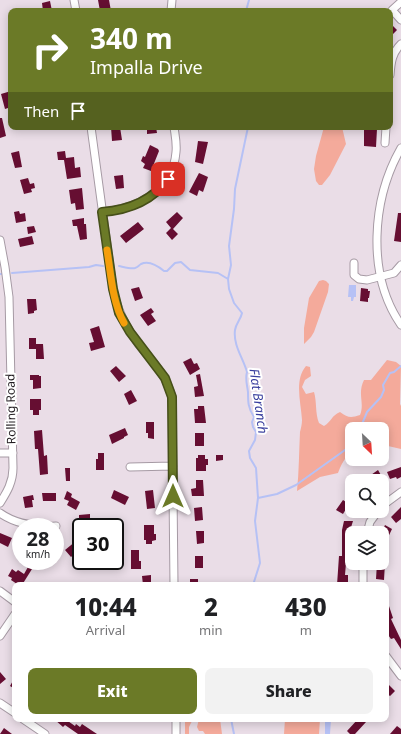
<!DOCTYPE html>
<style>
:root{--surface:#fff;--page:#f2f2f2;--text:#202124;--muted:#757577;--accent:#6b7a27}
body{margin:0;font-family:"Noto Sans",sans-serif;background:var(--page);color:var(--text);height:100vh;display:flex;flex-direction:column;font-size:15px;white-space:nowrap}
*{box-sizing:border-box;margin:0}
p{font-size:13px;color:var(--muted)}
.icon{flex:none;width:22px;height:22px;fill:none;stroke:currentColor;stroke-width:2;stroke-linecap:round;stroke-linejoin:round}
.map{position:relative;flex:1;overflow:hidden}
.sheet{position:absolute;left:12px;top:582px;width:377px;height:140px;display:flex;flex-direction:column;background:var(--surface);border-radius:8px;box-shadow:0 2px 10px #0003}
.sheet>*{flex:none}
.guide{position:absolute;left:8px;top:8px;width:385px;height:122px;border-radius:8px;box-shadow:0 2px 10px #0003;background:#6b7a27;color:#fff;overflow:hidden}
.needle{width:26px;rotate:155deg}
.buttons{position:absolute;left:345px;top:422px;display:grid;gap:8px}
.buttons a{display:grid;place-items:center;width:44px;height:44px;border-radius:8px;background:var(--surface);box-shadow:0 2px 10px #0003;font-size:20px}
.speed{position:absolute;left:12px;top:518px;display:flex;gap:8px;font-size:20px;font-weight:700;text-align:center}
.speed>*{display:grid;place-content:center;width:52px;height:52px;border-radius:50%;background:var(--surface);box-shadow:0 2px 10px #0003;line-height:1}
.speed small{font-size:10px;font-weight:400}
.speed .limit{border:2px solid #111;border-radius:6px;background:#fff;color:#111}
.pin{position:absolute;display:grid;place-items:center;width:34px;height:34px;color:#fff;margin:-17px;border-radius:8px;box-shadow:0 2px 6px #0006}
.me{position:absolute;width:44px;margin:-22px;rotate:0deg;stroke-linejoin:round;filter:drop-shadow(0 0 3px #0008)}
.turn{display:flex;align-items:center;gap:14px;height:84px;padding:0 16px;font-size:18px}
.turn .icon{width:52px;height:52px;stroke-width:2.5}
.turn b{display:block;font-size:28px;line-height:34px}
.then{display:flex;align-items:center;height:38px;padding:0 16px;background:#0003;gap:8px;font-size:15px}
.eta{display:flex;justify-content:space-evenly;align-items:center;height:68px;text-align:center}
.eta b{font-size:24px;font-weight:800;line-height:28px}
.cta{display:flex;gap:8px;margin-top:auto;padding:8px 16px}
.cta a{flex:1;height:46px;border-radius:8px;background:var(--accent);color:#fff;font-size:16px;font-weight:800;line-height:46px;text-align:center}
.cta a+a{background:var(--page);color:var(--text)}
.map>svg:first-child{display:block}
.green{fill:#f4aa9b}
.water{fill:#b6c1f5}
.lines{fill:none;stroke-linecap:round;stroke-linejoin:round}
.stream{stroke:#b6c1f5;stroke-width:2}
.building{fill:#660e32}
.minor-casing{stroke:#a69aa4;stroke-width:9}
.minor{stroke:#fff;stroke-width:7}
.route-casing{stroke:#464f19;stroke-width:10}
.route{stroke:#6b7a27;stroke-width:7}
.slow{stroke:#f59e0b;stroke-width:7}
.labels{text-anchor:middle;stroke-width:4;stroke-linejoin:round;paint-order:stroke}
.street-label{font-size:12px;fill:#201b1f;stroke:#fff}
.water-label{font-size:13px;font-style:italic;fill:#393f9e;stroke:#fff}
</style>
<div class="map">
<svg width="401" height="734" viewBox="0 0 401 734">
<rect width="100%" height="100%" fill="#eadde7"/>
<!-- green -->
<path class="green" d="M324,127H342L346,144L330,175L322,185H319L316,181L314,169L316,156Z
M323,280L326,281L329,284L328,292L314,332L311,337L304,344V328L309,298L319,281Z
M387,360L396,362L401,366L400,404L401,406V449L388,446L382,447V429H352V453C345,456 341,465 338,473L320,477L297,491C299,471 299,452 300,432C301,428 302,424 302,420C301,403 294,380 306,366L310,367L311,376L305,380L302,387L306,394L314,392C317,402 315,413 319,423L324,426C332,421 331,416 340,412C348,418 351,418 360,415C365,403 357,394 364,380H371Z
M185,719H193L189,727V734H185Z
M199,719H220L222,734H205L203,731H199L197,727Z
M285,719H320L319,734H284Z"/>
<!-- water -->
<path class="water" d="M349,285H356V297H354L353,301H351V297H348Z
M325,719H331L330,734H325Z"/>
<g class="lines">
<!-- stream -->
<path class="stream" d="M246,11L249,0
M248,127L235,189L234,209L229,246L231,265L228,279L229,289L234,303L242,313C241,319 236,323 235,330C233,345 243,358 247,372C245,379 247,384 248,392C248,402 248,408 254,417L252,422L253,427L256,432L255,440L249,451L250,458L256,468L258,498L255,521L260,563L253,585
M119,266C124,267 131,269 135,268C138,267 138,266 141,264C149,260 158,266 164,271H167L175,263L181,262L190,270L218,273L228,279
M12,273L89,267L96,265L103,266
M0,274H2
M360,429L367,412L381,397L384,390L383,385L390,373L394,372L401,366
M258,498L277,494L296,485L352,445
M231,719L234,734"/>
</g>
<!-- building -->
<path class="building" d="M98,0H109L111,11H100Z
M50,1L52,11H43L42,3Z
M393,26L397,30L390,37V29Z
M11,91V107L5,109L1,94Z
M0,118H2L6,136L0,138Z
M111,127H120L122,140L112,141Z
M147,127H156L157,133L147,134Z
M364,127H376L375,129H377L376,147L364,146Z
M198,141L208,142L203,164L195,162Z
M150,145L158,149L159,151L151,171L143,168L145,164L141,161L143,156L145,157Z
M19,151L22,167L15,168L11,153Z
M65,151L66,158L74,157L75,168L80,167L81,177L67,179L64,160H58L57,152Z
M199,173L208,177L203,192L199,190L197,196L189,192Z
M123,175L124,188L116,189L114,176Z
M28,178L30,184L34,183L35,188L31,189L32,192L24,194L20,180Z
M82,188L84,209L76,210L75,203L71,204L69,190Z
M19,211L20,214L25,213L26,221L16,223L14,212Z
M177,212L183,218L173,229L178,234L172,240L166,233L171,228L166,222Z
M398,213H401V242L394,241Z
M84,218V224H86L87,239L80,240L77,226H73L72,220Z
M138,222L144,229L126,243L120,236Z
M34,226L36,232L28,234L27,227Z
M32,236L34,244L20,247L18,239Z
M139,287L143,298L135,301L131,289Z
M361,288L368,289V291H370L369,298H368V302L360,301Z
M27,299H36L37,310L34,311V313L28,314Z
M151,308L154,312L151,314L156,321L148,326L140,315Z
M99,326L105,347L91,351L89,343L94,342L90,329Z
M29,338H36V344H43L44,359H36V349H29Z
M191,358L194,364L197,363L200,369L190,375L183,362Z
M116,366L126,376L119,382L110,371Z
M200,374L204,396L195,397L194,387L198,386L196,375Z
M30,375H39V376H41V388L33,389V380H30Z
M131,390L137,401L129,405L124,394Z
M30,399H41V410H39V415H33V410H30Z
M198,406H204L206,423H195L194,409H198Z
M146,422H154V439L148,438V433H146Z
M125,428L128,435L124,437V438L112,444L109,435Z
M42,430L44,456L47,455L48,474L40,475L38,449H35L34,431Z
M195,433H204V446H195Z
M98,453H104V470H96V459H98Z
M198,455H205V459H208V465H206V471H196V458H198Z
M216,455H223V460L216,461Z
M401,467V477L397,479L396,477L390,479L387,472Z
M65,468H70V481H66Z
M378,470L382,477L376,481H371L368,477Z
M196,480H203L204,496H192L191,489L196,488Z
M114,490L129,497L125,505L111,498Z
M153,490L155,508L147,509L145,491Z
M67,491L72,494L71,497L80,502L76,510L67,505L69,501L64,499Z
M42,493H56V501H43Z
M33,495L34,500H32L33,507L25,508L23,497Z
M343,500L349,504L343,514L336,510Z
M202,507L203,520L195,521L194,508Z
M401,507V519L396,523L391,517Z
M90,514V525L79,526V515Z
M344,521H353L348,537H350L351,546L349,563H346L345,575H348V584L337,585L339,556H342V530Z
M144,525H154V534H156V540L152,541V544H146V540H144Z
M385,525L392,529L382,550V531Z
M196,531H204V543L197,544Z
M0,533L12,538L8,547L0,543Z
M76,541L81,549L71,557L65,550Z
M131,550H139V561H141V569H131Z
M195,556H203V568H195Z
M377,563H385L384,580L376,579Z
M28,567L32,569L22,585L18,582L17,584L11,580L12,578L8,576L12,569L16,572L18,570L24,574Z
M151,575V585H143L142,576Z
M190,579H198V585H190Z
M386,600H387L393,618L391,619L401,640V649L394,638L391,639L386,632V629L388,628L386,621Z
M0,672L6,679L0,684Z
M15,677V689L10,686Z
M386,682L395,691L390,696L386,693Z
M54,719H65L75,726L76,724L80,727L82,724L97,734H78L65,725L63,727Z
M358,719H362L366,722L355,734H350L347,731Z
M397,726L401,729V734H390Z
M4,728L12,734H0Z"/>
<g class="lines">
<defs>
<path id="minor" d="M74,0L76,11
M401,2L392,10L401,20
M171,11L172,0
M390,75C391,62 392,53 401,44
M91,127L113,289C117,310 126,327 139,345C153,362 166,375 172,397L174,585
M385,143L386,127
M401,148C372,199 366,274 401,325
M102,212C137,209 173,191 176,152C177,143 175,135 174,127
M0,240L5,267L9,297L13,468C13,482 7,492 0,503
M354,263V275L359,279L367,280L394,273L401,265
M0,453H13
M130,467L173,466
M382,506L401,492
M0,513C17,525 36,527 56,526
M367,533L370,522L378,511
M363,585V563
M0,591L15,602
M0,636L15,614
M386,656L401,676
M0,703L15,713
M23,719L45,734
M176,734V719"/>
</defs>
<!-- minor casing -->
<use href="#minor" class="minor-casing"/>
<!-- minor -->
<use href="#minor" class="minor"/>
</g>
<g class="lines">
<defs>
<path id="route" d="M168,179C152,201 129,210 102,212L113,289L119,313L130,332L165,378L172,397L173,496"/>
</defs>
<!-- route casing -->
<use href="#route" class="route-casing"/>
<!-- route -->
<use href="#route" class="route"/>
<!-- slow -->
<path class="slow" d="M107,250C111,274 112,301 124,323"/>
</g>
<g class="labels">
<!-- street labels -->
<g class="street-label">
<text transform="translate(11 409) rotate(-91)" y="4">Rolling Road</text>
</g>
<!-- water labels -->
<g class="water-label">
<text transform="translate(259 401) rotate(82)" y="5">Flat Branch</text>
</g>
</g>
</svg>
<div class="buttons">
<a><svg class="needle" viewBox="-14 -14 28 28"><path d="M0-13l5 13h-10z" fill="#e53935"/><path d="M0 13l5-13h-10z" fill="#757577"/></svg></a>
<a><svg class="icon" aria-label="search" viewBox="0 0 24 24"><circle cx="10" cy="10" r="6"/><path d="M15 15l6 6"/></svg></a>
<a><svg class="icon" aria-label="layers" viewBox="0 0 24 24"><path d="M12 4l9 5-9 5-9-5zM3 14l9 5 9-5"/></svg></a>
</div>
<div class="speed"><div>28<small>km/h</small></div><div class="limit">30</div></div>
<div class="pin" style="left:168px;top:179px;background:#d93025"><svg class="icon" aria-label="arrive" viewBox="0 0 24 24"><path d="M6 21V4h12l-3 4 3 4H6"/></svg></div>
<svg class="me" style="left:173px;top:496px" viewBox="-20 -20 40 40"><path d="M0-17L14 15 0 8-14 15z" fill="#6b7a27" stroke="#fff" stroke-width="4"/></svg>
<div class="guide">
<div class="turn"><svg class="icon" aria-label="right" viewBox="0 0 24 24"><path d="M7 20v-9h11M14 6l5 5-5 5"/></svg><div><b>340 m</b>Impalla Drive</div></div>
<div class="then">Then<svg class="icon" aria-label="arrive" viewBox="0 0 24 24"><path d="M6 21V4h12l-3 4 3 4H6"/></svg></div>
</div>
<section class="sheet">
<div class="eta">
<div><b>10:44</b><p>Arrival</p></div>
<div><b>2</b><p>min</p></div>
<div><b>430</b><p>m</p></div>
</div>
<div class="cta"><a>Exit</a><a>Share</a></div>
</section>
</div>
